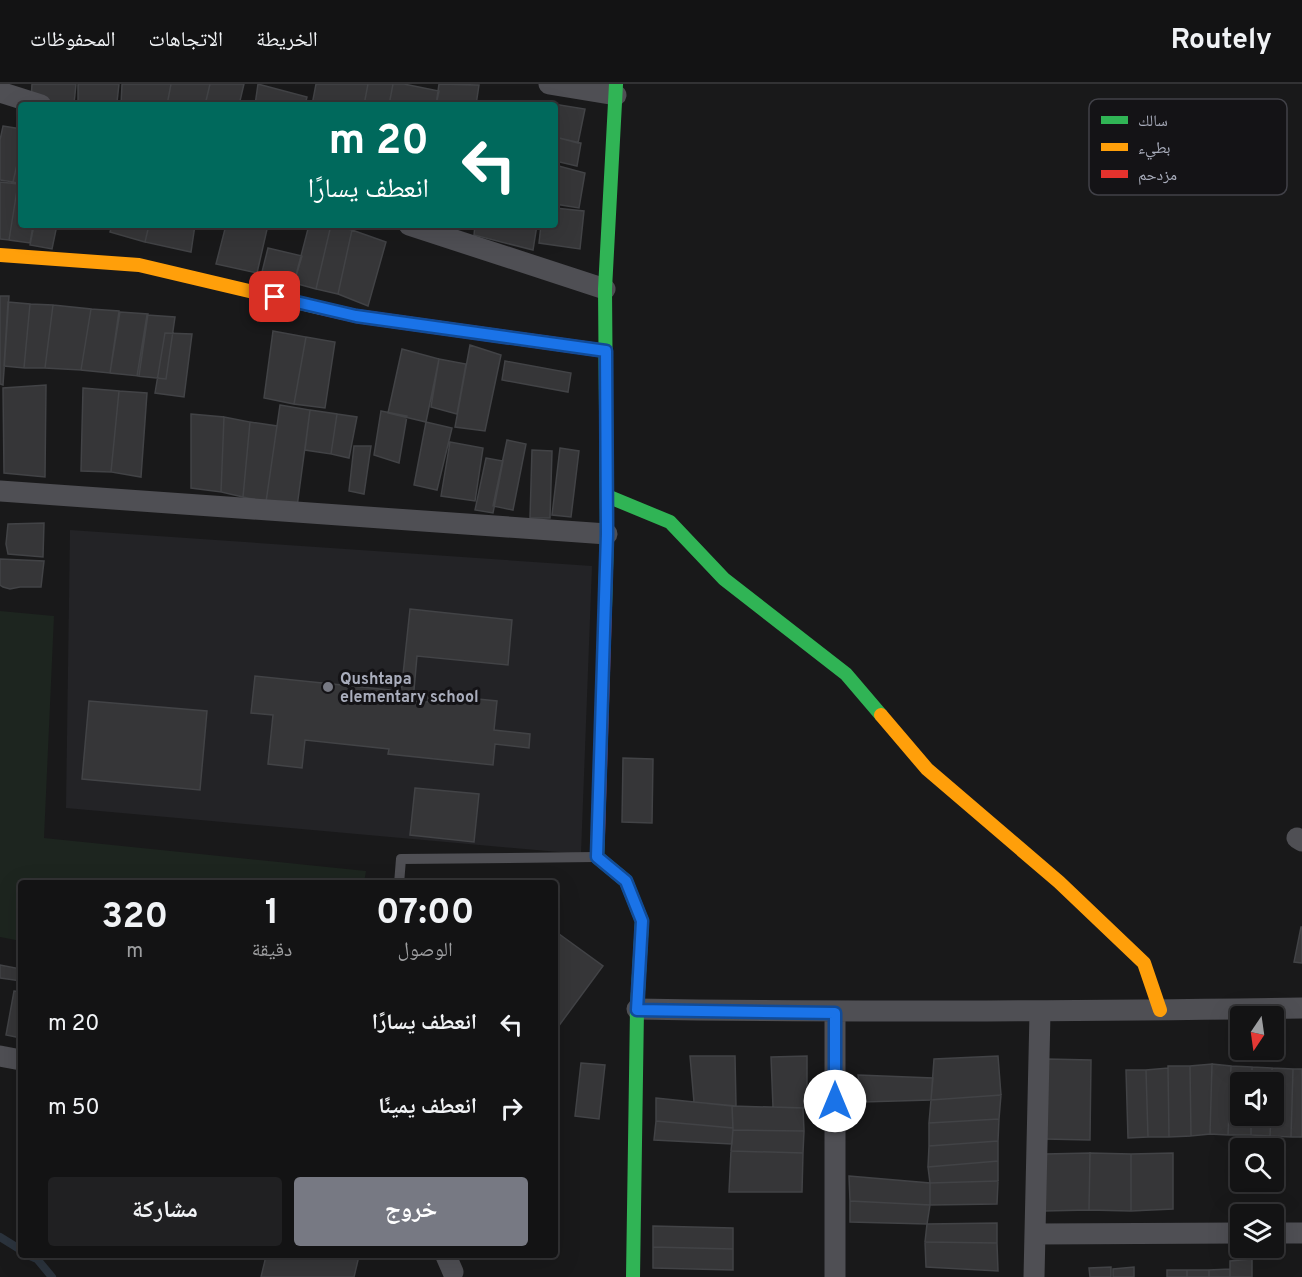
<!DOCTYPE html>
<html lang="ar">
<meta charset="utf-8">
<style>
:root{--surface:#131314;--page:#202022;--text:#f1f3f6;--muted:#9d9ea0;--line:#323234;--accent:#777983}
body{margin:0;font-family:Overpass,"Noto Naskh Arabic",sans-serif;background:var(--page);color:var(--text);direction:rtl;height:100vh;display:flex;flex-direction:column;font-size:22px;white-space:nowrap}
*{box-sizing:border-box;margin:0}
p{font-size:20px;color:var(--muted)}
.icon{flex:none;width:33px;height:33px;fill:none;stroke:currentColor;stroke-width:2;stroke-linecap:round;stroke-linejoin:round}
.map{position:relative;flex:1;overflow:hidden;direction:ltr}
.panel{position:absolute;left:18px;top:796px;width:540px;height:378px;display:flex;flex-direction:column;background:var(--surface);border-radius:6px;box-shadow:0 6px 24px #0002,0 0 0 2px var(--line);direction:rtl}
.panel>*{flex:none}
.guide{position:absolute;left:18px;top:18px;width:540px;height:126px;border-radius:6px;box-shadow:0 6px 24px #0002,0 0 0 2px var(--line);direction:rtl;background:#00695c;color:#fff;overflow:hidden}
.needle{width:39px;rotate:193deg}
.controls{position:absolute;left:1230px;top:922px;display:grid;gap:12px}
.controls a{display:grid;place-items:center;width:54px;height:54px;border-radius:6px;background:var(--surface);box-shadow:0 6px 24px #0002,0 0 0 2px var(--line);font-size:30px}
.pin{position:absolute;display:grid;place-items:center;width:51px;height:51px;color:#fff;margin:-26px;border-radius:12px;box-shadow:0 3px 9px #0006}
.me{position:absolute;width:66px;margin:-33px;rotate:0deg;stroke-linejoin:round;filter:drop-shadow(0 0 4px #0008)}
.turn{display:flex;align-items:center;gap:21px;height:126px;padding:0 30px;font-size:27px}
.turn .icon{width:78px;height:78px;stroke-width:2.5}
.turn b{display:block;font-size:42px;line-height:51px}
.eta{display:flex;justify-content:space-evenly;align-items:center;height:102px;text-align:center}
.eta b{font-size:36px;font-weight:700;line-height:42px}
.button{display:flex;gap:12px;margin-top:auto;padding:12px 30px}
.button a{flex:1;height:69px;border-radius:6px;background:var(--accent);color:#fff;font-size:24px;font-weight:700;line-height:69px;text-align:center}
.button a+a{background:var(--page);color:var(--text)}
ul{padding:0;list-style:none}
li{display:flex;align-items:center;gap:18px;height:84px;padding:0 30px}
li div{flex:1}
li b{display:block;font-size:22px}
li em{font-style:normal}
header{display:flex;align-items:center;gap:36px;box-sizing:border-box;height:84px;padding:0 30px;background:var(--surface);border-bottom:2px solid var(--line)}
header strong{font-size:28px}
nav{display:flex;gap:33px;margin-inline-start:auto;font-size:21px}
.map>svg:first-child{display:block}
.built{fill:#232326}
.green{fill:#1d251f}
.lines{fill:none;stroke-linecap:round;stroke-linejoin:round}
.stream{stroke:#2b333d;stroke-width:8}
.building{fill:#363638;stroke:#424346;stroke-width:1.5}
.lane{stroke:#4f4f54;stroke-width:10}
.street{stroke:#4f4f54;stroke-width:21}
.fast{stroke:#30b455;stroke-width:14}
.slow{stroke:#ff9f0a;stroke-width:14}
.jam{stroke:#e5322d;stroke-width:14}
.route-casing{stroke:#114b97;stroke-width:15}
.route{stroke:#1a73e8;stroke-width:10}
.poi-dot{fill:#777983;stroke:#141316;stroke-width:2}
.labels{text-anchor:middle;stroke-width:6;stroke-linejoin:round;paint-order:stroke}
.poi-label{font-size:16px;font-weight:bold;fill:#a9adbc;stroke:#141316;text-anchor:start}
.key{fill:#141316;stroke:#414148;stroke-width:1.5}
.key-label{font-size:16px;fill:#a9adbc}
</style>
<header>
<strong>Routely</strong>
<nav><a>الخريطة</a><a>الاتجاهات</a><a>المحفوظات</a></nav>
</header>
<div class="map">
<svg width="1302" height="1193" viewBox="0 0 1302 1193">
<rect width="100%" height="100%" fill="#19191a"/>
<!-- built -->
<path class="built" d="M70,446L592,482L581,770L66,724Z"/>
<!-- green -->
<path class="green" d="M0,527L54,532L44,754L366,787L364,799L21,800V857L0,853Z"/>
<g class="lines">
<!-- stream -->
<path class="stream" d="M0,1153L21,1166
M30,1172L37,1175L52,1193"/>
</g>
<!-- building -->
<path class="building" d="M32,0H76L74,20L31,16Z
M78,0H119L117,18H78Z
M122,0H171L167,21H121Z
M171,0H210L205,21H167Z
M210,0H244L239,21H205Z
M258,0L307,13L305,21H255Z
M316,0H368L364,21H312Z
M368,0H393L389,21H364Z
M393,0H404L439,7L436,21H389Z
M439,0L479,1L476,21H436Z
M541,18L585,25L578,59L555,53V21H540Z
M3,42L21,45V63L13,98L0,96V56Z
M555,53L581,59L577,82L555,77Z
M21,63V100L13,98Z
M555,81L585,89L579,124L555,120Z
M0,98L18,100L9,156L0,155Z
M18,100L21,101V141H33L30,159L9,156Z
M555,124L584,127L580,165L539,159L541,141H555Z
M34,141H57L52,165L30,161Z
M112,141H149L145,158L110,148Z
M149,141H195L191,168L145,158Z
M226,141H268L257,189L216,180Z
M309,141H331L316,205L294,199Z
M331,141L352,146L338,210L316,205Z
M475,141H537L533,166L474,151Z
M352,146L386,158L368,222L338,210Z
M268,164L302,172L294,199L261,192Z
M0,212H9L3,301L0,300Z
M8,218L30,220L24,284L4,282Z
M30,220L53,221L45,284H24Z
M53,221L91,225L81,286L45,284Z
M91,225L119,227L110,289L81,286Z
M120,228L148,230L139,292L110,289Z
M147,231L175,233L166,295L137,292Z
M273,247L306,253L294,320L264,314Z
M165,249L192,250L184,313L155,309Z
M306,253L335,258L325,324L294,320Z
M470,261L501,271L485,347L455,343Z
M402,265L439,275L426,338L388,329Z
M439,275L466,280L457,330L431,323Z
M505,277L571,289L568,308L502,296Z
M46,301L45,393L4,389L3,304Z
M83,304L119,307L111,388L81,387Z
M119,307L147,309L141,393L111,388Z
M280,321L310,326L297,423L266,418Z
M310,326L337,330L331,370L305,366Z
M381,327L407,332L399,379L374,371Z
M191,330L224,333L221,408L191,404Z
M337,330L357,333L349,374L331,370Z
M224,333L250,338L243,413L221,408Z
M250,338L277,342L266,418L243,413Z
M426,338L452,344L437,406L414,401Z
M507,356L526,360L513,426L493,422Z
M450,358L483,364L475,417L441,412Z
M354,362H371L364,410L349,407Z
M560,364L579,367L571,433L552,431Z
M532,366L552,367L550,434H530Z
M486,374L503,377L493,429L475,426Z
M44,439L43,473L8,470L6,460L8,440Z
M0,475L44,477L41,503H20L10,505L3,503L0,501Z
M410,525L512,536L508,581L417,572L413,617L428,618V610L497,617L494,646L530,650L529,664L495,660L493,681L388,670L389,665L305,656L302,684L268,680L273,631L251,629L255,592L390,606L389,618L400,619Z
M89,617L207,627L200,706L82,695Z
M623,674L653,675L652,739L622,738Z
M415,704L479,710L474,758L410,751Z
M1301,843H1302V879L1294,878Z
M555,847L603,882L555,947Z
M0,881L21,885V897L0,894Z
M14,907L21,908V954L6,951Z
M690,972H735L736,1022L694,1018Z
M807,972V1024L773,1023L771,973Z
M998,972L1001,1011L931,1016L934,975Z
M1047,975L1091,976L1090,1056L1045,1055Z
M581,979L605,981L599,1035L575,1032Z
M1212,980L1210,1050L1191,1052L1190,982Z
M1212,980L1231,982L1228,1051L1210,1050Z
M1168,982H1190L1191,1052L1169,1053Z
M1231,982L1252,983V999H1240V1032H1251V1051H1228Z
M1252,983L1272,984L1271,999H1252Z
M1168,984L1169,1053H1148L1146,986Z
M1272,984L1293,985L1291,1053L1270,1052L1271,1032H1274Z
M1293,985H1302V1053H1291Z
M1126,986H1146L1148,1053L1128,1054Z
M858,991L933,994L931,1016L862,1018Z
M1001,1011L999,1035L929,1039L931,1016Z
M656,1014L732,1022L733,1044L656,1037Z
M732,1022L803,1024L804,1047L733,1046Z
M1251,1032H1271L1270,1052L1251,1051Z
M999,1035L998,1057L929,1062V1039Z
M656,1037L733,1044L732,1060L654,1056Z
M733,1046L804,1047L803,1069L731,1067Z
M998,1057V1077L928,1083L929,1062Z
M731,1067L803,1069L802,1108H729Z
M1090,1069L1089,1126L1044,1127L1045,1070Z
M1090,1069L1131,1070V1127L1089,1126Z
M1173,1069V1125L1131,1127V1070Z
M998,1077V1097L930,1099L928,1083Z
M849,1092L930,1099V1121L850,1117Z
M998,1097L997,1120L930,1121V1099Z
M850,1117L930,1121L927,1140L850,1138Z
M997,1139V1159L925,1158L927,1140Z
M653,1142L733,1144V1165L653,1163Z
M925,1158L997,1159L998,1187L926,1183Z
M653,1163L733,1165V1186L653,1184Z
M266,1172H359L354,1193H261Z
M1252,1175V1193H1230V1177Z
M1111,1183V1193H1090L1089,1184Z
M1134,1183V1193H1113V1185Z
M1230,1185V1193H1209V1186Z
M1167,1186H1187V1193H1167Z
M1187,1186H1209V1193H1187Z"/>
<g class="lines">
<!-- lane -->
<path class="lane" d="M399,800L401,775L596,773"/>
<!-- street -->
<path class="street" d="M549,0L616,11
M0,8L41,21
M409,141L605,205
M0,407L607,450
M1297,754L1302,757
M637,925C859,929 1080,927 1302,924
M835,929V1193
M0,972L21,976
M1274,1149H1302
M1036,1150L1240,1149
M446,1172L453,1188
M1034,1193L1040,929"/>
<!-- fast -->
<path class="fast" d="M607,412L670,438L724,495L846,590L881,631
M605,524L607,450L605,205L616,0
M598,751L597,773L626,797L642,837L637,925L633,1193"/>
<!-- slow -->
<path class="slow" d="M0,171L139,181L321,224
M881,631L927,685L1059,798L1144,879L1160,926"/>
<!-- jam -->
<path class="jam" d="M321,224L356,232L606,267
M598,751L605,524"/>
</g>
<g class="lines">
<defs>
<path id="route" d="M275,213L356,232L606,267L607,450L597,773L626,797L642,837L637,926L835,929V1017"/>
</defs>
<!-- route casing -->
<use href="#route" class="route-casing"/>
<!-- route -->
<use href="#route" class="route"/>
</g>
<!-- markers -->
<circle class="poi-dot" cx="328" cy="603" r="6"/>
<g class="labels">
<!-- poi labels -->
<g class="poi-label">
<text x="340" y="600">Qushtapa<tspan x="340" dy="18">elementary school</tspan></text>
</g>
</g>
<!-- legend -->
<rect x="1089" y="15" width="198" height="96" rx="9" class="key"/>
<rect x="1101" y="32" width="27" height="8" fill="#30b455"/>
<rect x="1101" y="59" width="27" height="8" fill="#ff9f0a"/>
<rect x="1101" y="86" width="27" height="8" fill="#e5322d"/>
<g class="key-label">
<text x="1138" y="42">سالك</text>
<text x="1138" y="69">بطيء</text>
<text x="1138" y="96">مزدحم</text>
</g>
</svg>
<div class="controls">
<a><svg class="needle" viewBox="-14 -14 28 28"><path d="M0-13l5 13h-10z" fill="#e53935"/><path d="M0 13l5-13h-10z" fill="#9d9ea0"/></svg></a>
<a><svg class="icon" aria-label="sound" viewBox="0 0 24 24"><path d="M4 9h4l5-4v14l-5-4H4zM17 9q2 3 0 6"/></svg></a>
<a><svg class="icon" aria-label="search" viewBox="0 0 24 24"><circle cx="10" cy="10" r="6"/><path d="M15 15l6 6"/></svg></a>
<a><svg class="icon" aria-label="layers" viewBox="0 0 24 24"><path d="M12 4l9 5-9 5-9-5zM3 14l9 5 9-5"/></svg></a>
</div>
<div class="pin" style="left:275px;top:213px;background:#d93025"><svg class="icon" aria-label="arrive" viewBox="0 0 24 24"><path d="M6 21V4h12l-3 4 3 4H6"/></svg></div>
<svg class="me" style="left:835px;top:1017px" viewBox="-20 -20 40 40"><circle r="19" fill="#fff"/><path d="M0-13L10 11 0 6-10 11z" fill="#1a73e8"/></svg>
<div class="guide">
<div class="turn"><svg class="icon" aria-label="left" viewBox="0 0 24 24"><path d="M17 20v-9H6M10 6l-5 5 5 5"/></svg><div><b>20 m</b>انعطف يسارًا</div></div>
</div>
<section class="panel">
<div class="eta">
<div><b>07:00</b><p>الوصول</p></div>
<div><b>1</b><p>دقيقة</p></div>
<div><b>320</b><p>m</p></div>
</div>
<ul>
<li><svg class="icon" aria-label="left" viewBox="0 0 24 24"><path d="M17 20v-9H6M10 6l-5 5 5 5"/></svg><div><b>انعطف يسارًا</b></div><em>20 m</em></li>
<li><svg class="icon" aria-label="right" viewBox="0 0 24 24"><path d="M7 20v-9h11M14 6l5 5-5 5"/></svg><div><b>انعطف يمينًا</b></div><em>50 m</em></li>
</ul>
<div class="button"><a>خروج</a><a>مشاركة</a></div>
</section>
</div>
